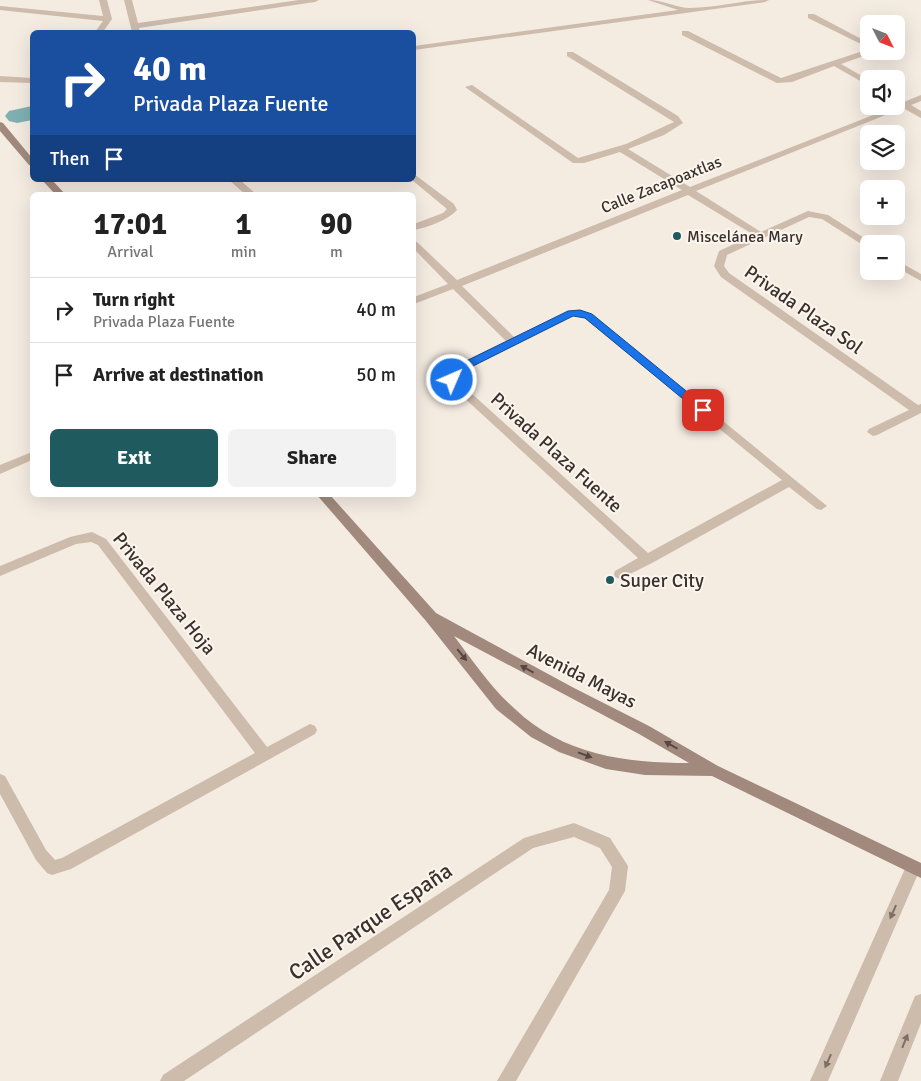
<!DOCTYPE html>
<meta charset="utf-8">
<style>
:root{--surface:#fff;--page:#f2f2f2;--text:#222;--muted:#767676;--line:#e0e0e0;--accent:#1f5a5e}
body{margin:0;font-family:Signika,sans-serif;background:var(--page);color:var(--text);height:100vh;display:flex;flex-direction:column;font-size:19px;white-space:nowrap}
*{box-sizing:border-box;margin:0}
p{font-size:16px;color:var(--muted)}
.icon{flex:none;width:28px;height:28px;fill:none;stroke:currentColor;stroke-width:2;stroke-linecap:round;stroke-linejoin:round}
.map{position:relative;flex:1;overflow:hidden}
.side{position:absolute;left:30px;top:192px;width:386px;height:305px;display:flex;flex-direction:column;background:var(--surface);border-radius:8px;box-shadow:0 5px 20px #0002}
.side>*{flex:none}
.guide{position:absolute;left:30px;top:30px;width:386px;height:152px;border-radius:8px;box-shadow:0 5px 20px #0002;background:#1a4fa0;color:#fff;overflow:hidden}
.needle{width:32px;rotate:132deg}
.buttons{position:absolute;left:860px;top:15px;display:grid;gap:10px}
.buttons a{display:grid;place-items:center;width:45px;height:45px;border-radius:8px;background:var(--surface);box-shadow:0 5px 20px #0002;font-size:25px}
.pin{position:absolute;display:grid;place-items:center;width:42px;height:42px;color:#fff;margin:-21px;border-radius:10px;box-shadow:0 2px 8px #0006}
.me{position:absolute;width:55px;margin:-28px;rotate:45deg;stroke-linejoin:round;filter:drop-shadow(0 0 4px #0008)}
.turn{display:flex;align-items:center;gap:18px;height:105px;padding:0 20px;font-size:22px}
.turn .icon{width:65px;height:65px;stroke-width:2.5}
.turn b{display:block;font-size:35px;line-height:42px}
.then{display:flex;align-items:center;height:48px;padding:0 20px;background:#0003;gap:10px;font-size:19px}
.eta{display:flex;justify-content:space-evenly;align-items:center;height:85px;text-align:center}
.eta b{font-size:30px;font-weight:700;line-height:35px}
.primary-button{display:flex;gap:10px;margin-top:auto;padding:10px 20px}
.primary-button a{flex:1;height:58px;border-radius:8px;background:var(--accent);color:#fff;font-size:20px;font-weight:700;line-height:58px;text-align:center}
.primary-button a+a{background:var(--page);color:var(--text)}
ul{padding:0;list-style:none}
li{display:flex;align-items:center;gap:15px;height:65px;padding:0 20px;border-top:1px solid var(--line)}
li div{flex:1}
li b{display:block;font-size:19px}
li em{font-style:normal}
.map>svg:first-child{display:block}
.lines{fill:none;stroke-linecap:round;stroke-linejoin:round}
.canal{fill:#7fb0b2;fill-rule:evenodd}
.street{fill:#cdbbac;fill-rule:evenodd}
.secondary{fill:#a18a7d;fill-rule:evenodd}
.oneway{fill:#544640}
.oneway2{fill:#7d6f65}
.route{fill:#1a73e8;stroke:#114b97}
.poi-dot{fill:#1f5a5e;stroke:#fbf5ee;stroke-width:2}
.labels{text-anchor:middle;stroke-width:4;stroke-linejoin:round;paint-order:stroke}
.far-street-label{font-size:16px;fill:#3b302b;stroke:#fbf5ee}
.far-poi-label{font-size:16px;fill:#3b302b;stroke:#fbf5ee;text-anchor:start}
.street-label{font-size:19px;fill:#3b302b;stroke:#fbf5ee}
.poi-label{font-size:19px;fill:#3b302b;stroke:#fbf5ee;text-anchor:start}
.near-street-label{font-size:22px;fill:#3b302b;stroke:#fbf5ee}
</style>
<div class="map">
<svg width="921" height="1081" viewBox="0 0 921 1081">
<rect width="100%" height="100%" fill="#f4ebe1"/>
<g class="lines">
<!-- canal -->
<path class="canal" d="M32,106V120L17,123L9,121L5,116L9,111Z"/>
<!-- street -->
<path class="street" d="M99,0H107L112,19L103,32H95L103,21L0,10V6L103,16Z
M124,0H132L138,23L299,0H319L315,2L139,28L140,32H132Z
M648,0C663,0 677,8 690,8C716,8 742,0 769,0L765,2L414,50V46L678,10Z
M808,14H814L869,43V48L808,18Z
M682,31H688L781,78L869,49V51H873L872,53L841,64L869,80V86L834,66L792,82L777,83L682,35Z
M567,52H573L678,116L683,123L664,135L628,149L690,187L896,106V100L904,102L921,95V101L911,105L921,111V118L903,108L696,191L761,232L808,211L828,215L872,243L869,244V248L866,247L822,219L809,217L727,255L724,266L729,273L918,405L921,404V413L877,435L873,436L867,432L869,429L909,410L721,277L714,266L719,251L754,235L688,195L462,286L514,337L568,311L580,310L592,314L827,506L821,510L817,509L789,487L652,563L620,579L615,577L614,574L615,571L638,558L448,383L446,376L452,367L506,341L453,289L414,304V297L448,284L414,249V241L417,242L457,280L682,190L620,152L584,163H573L465,87L472,85L578,158L626,144L674,122L567,56ZM574,316L584,318L782,480L648,553L459,382L458,376L460,373Z
M0,76L32,78V83L0,82Z
M414,174L454,204L457,210C447,221 428,227 414,230V224L443,213L447,209L412,180H414Z
M229,180H240L257,195H246Z
M896,260L921,274V281L896,267Z
M32,452V460L0,474V465Z
M92,532L106,539L267,747L310,724L315,726L317,730L315,734L71,869L52,875L47,873L36,860L0,794V774L5,776L46,850L55,860L62,858L255,753L98,545L91,542L76,544L0,576V566L70,537Z
M574,823L610,838L628,866L625,891L516,1081H497L609,890L612,867L600,848L574,837L533,848L184,1081H160L163,1075L524,838Z
M913,860L918,862L921,867L828,1081H810L908,862Z
M921,994V1023L898,1081H880L915,996Z"/>
<!-- secondary -->
<path class="secondary" d="M0,122L3,123L32,158V166L29,165L0,131Z
M42,180H52L66,195H56Z
M317,495H330L436,613L574,688L649,726L718,766L921,863V878L712,776L645,775L606,769L559,752L531,737L496,709L426,621ZM454,636L639,734L689,763C626,763 563,755 515,709C491,688 473,661 454,636Z"/>
</g>
<!-- one-way arrows -->
<defs><path id="oneway-solid" d="M-6-.8H1V-3.2L6.5 0L1 3.2V.8H-6Z" transform="scale(1.25)"/></defs>
<g class="oneway">
<use href="#oneway-solid" transform="translate(462 655) rotate(51)"/>
<use href="#oneway-solid" transform="translate(527 669) rotate(-152)"/>
<use href="#oneway-solid" transform="translate(671 745) rotate(-150)"/>
<use href="#oneway-solid" transform="translate(585 755) rotate(20)"/>
</g>
<g class="oneway2">
<use href="#oneway-solid" transform="translate(893 912) rotate(114)"/>
<use href="#oneway-solid" transform="translate(905 1041) rotate(-68)"/>
<use href="#oneway-solid" transform="translate(828 1061) rotate(114)"/>
</g>
<!-- route -->
<path class="route" d="M580,310L592,314L707,408L709,410L707,413H700L585,318L573,316L459,373L456,382H449L446,376L452,368L568,311Z"/>
<!-- markers -->
<g class="poi-dot">
<circle cx="677" cy="236" r="5"/>
<circle cx="610" cy="580" r="5"/>
</g>
<g class="labels">
<!-- far-street labels -->
<g class="far-street-label">
<text transform="translate(661 184) rotate(-22)" y="6">Calle Zacapoaxtlas</text>
</g>
<!-- far-poi labels -->
<g class="far-poi-label">
<text x="687" y="242">Miscelánea Mary</text>
</g>
<!-- street labels -->
<g class="street-label">
<text transform="translate(804 309) rotate(35)" y="7">Privada Plaza Sol</text>
<text transform="translate(557 452) rotate(42)" y="7">Privada Plaza Fuente</text>
<text transform="translate(165 593) rotate(51)" y="7">Privada Plaza Hoja</text>
<text transform="translate(582 675) rotate(27)" y="7">Avenida Mayas</text>
</g>
<!-- poi labels -->
<g class="poi-label">
<text x="620" y="587">Super City</text>
</g>
<!-- near-street labels -->
<g class="near-street-label">
<text transform="translate(370 921) rotate(-34)" y="8">Calle Parque España</text>
</g>
</g>
</svg>
<div class="buttons">
<a><svg class="needle" viewBox="-14 -14 28 28"><path d="M0-13l5 13h-10z" fill="#e53935"/><path d="M0 13l5-13h-10z" fill="#767676"/></svg></a>
<a><svg class="icon" aria-label="sound" viewBox="0 0 24 24"><path d="M4 9h4l5-4v14l-5-4H4zM17 9q2 3 0 6"/></svg></a>
<a><svg class="icon" aria-label="layers" viewBox="0 0 24 24"><path d="M12 4l9 5-9 5-9-5zM3 14l9 5 9-5"/></svg></a>
<a>+</a>
<a>−</a>
</div>
<div class="pin" style="left:703px;top:410px;background:#d93025"><svg class="icon" aria-label="arrive" viewBox="0 0 24 24"><path d="M6 21V4h12l-3 4 3 4H6"/></svg></div>
<svg class="me" style="left:452px;top:380px" viewBox="-20 -20 40 40"><circle r="17" fill="#1a73e8" stroke="#fff" stroke-width="3"/><path d="M0-11L8 9 0 5-8 9z" fill="#fff"/></svg>
<div class="guide">
<div class="turn"><svg class="icon" aria-label="right" viewBox="0 0 24 24"><path d="M7 20v-9h11M14 6l5 5-5 5"/></svg><div><b>40 m</b>Privada Plaza Fuente</div></div>
<div class="then">Then<svg class="icon" aria-label="arrive" viewBox="0 0 24 24"><path d="M6 21V4h12l-3 4 3 4H6"/></svg></div>
</div>
<section class="side">
<div class="eta">
<div><b>17:01</b><p>Arrival</p></div>
<div><b>1</b><p>min</p></div>
<div><b>90</b><p>m</p></div>
</div>
<ul>
<li><svg class="icon" aria-label="right" viewBox="0 0 24 24"><path d="M7 20v-9h11M14 6l5 5-5 5"/></svg><div><b>Turn right</b><p>Privada Plaza Fuente</p></div><em>40 m</em></li>
<li><svg class="icon" aria-label="arrive" viewBox="0 0 24 24"><path d="M6 21V4h12l-3 4 3 4H6"/></svg><div><b>Arrive at destination</b></div><em>50 m</em></li>
</ul>
<div class="primary-button"><a>Exit</a><a>Share</a></div>
</section>
</div>
